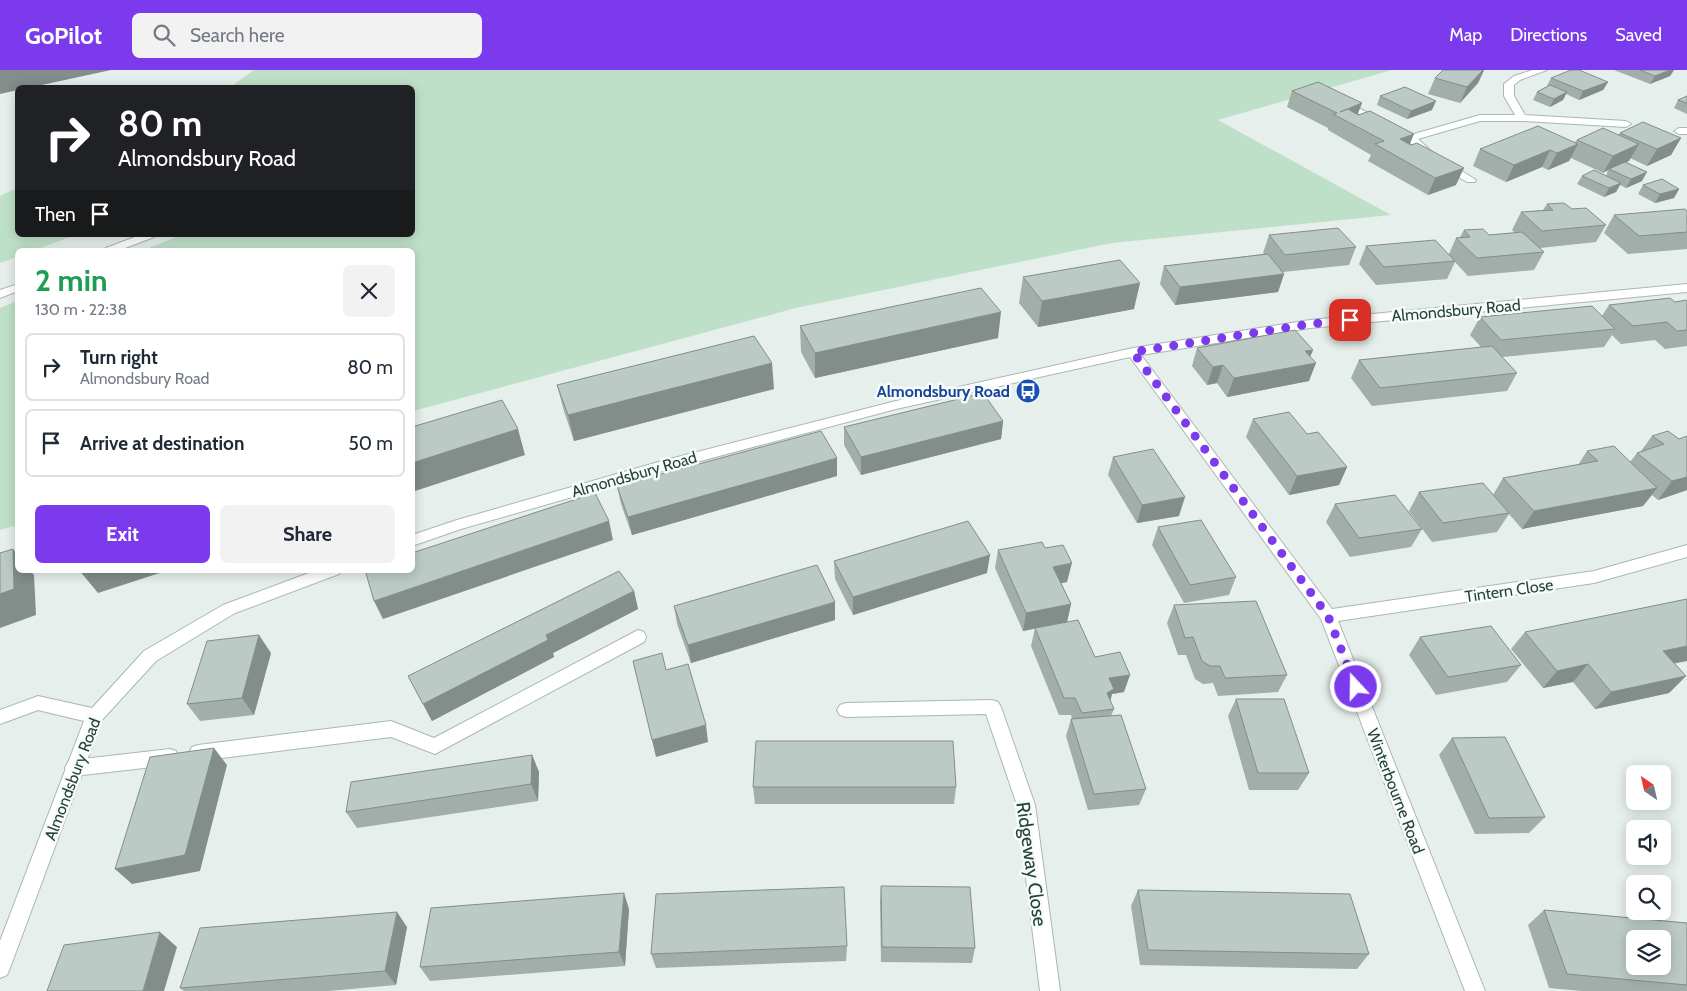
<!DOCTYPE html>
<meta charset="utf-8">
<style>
:root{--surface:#fff;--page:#f2f2f3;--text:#1f2937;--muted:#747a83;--line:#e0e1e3;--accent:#7c3aed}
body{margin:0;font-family:Cabin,sans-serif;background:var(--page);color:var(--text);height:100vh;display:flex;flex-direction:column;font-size:19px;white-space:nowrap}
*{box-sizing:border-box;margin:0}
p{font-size:16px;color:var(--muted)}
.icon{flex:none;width:28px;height:28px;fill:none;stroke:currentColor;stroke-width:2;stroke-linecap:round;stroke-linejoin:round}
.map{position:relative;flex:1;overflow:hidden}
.sheet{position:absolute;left:15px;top:178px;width:400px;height:325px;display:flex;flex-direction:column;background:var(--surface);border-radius:8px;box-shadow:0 2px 12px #0003}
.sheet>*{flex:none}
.top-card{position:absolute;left:15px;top:15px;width:400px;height:152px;border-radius:8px;box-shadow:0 2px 12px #0003;background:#202124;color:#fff;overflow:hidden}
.needle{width:32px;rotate:326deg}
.tools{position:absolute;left:1626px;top:695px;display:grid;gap:10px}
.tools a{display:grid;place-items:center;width:45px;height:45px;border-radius:8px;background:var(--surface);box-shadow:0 2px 12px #0003;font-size:25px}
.pin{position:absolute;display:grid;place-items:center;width:42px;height:42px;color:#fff;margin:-21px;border-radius:10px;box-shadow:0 2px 8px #0006}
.me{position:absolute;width:55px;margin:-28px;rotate:339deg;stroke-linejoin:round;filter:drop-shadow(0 0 4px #0008)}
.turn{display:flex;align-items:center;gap:18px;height:105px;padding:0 20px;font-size:22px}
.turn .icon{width:65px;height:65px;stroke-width:2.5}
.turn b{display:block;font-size:35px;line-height:42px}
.then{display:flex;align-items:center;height:48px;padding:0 20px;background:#0003;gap:10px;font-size:19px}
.round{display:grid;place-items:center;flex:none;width:52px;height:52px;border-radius:8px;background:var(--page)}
.headline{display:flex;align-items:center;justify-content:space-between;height:85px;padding:0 20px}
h1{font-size:30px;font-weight:700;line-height:38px;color:#1e9e55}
.primary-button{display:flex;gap:10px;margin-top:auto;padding:10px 20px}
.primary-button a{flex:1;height:58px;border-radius:8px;background:var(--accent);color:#fff;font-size:20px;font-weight:700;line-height:58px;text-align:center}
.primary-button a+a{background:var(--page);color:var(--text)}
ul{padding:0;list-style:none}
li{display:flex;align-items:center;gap:15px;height:68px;margin:0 10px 8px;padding:0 10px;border:2px solid var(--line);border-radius:8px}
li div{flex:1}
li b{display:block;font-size:19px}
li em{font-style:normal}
header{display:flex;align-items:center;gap:30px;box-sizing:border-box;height:70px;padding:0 25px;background:var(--accent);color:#fff}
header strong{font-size:24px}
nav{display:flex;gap:28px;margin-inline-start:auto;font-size:18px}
.search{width:350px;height:45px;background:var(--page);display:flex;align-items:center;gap:12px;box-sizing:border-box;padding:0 18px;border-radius:8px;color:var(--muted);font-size:19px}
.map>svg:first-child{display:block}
.green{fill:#bfe0c8}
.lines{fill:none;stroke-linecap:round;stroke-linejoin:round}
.service-casing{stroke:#a8b8b2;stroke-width:2}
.minor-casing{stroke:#a8b8b2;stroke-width:2}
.service{fill:#fff;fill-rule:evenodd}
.minor{fill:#fff;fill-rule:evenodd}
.wall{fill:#a1aea9}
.shaded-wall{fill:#838d89}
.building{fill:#bbcac4;stroke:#838d89;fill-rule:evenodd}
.route{stroke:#7c3aed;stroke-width:9;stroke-dasharray:0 16.2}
.labels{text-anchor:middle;stroke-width:5;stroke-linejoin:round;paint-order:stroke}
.street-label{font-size:16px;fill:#24423a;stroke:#f7fbf9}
.transit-label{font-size:16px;font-weight:bold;fill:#164399;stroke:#f7fbf9;text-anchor:end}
.near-street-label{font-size:19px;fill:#24423a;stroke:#f7fbf9}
</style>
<header>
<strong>GoPilot</strong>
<div class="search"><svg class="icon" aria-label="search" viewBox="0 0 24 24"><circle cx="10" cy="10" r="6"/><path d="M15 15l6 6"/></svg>Search here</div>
<nav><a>Map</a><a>Directions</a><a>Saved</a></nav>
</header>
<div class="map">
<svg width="1687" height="921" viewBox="0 0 1687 921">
<rect width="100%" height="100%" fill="#e6efeb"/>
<!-- green -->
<path class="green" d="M254,0H1392L1218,50L1391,145L1112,173L796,238L413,341L412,180H144L181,165H412V18L230,17Z
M17,118L18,165H75L35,180H18L17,187L0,193V126Z
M17,231V455L0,460V238Z"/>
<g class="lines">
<defs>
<path id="service" d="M1344,31L1415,66L1433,83L1476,110L1475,112H1467L1425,87L1407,70L1341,36L1339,34Z
M140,165H156L154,167L120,180H104L106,178Z
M18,214V221L0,228V220Z
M638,560L644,562L646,567L644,572L435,684L391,667L198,691L192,689L189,683L192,677L198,675L391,651L434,668Z
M170,679L176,681L179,687L176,693L170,695L74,706L68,704L65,698L68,692L74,690Z"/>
<path id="minor" d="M1533,0H1547L1520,10L1514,15V26L1525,45L1626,51L1631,54L1626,57L1522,51H1480L1411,71L1406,68L1407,66L1480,45H1515L1504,26V14L1514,6Z
M1687,58V64H1679L1674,61L1679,58Z
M1687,214V222L1310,258L1141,285L1332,539L1594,501L1687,475V487L1594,513L1338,551L1485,921H1465L1321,549L1130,287L896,339L663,401L461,459L412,476V465L457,450L662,391L896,331L1133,278L1310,250Z
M317,500H342L339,504L235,543L156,591L102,650L10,898L7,905L0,908V871L84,651L38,640L0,654V640L38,626L92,638L144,581L223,535Z
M992,630L998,632L1001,637L1035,735L1060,921H1040L1017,735L986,644L846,647L840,645L837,640L840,635L846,633Z"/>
</defs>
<!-- service casing -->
<use href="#service" class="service-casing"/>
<!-- minor casing -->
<use href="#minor" class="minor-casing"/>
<!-- service -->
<use href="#service" class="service"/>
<!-- minor -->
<use href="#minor" class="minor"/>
</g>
<!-- wall -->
<path class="wall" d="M1484,0L1478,13L1460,33L1428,24L1435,8Z
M1614,0H1674L1670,6L1650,14Z
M1551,8L1608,12L1603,20L1579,30L1566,24L1563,30L1550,37L1533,30L1537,22L1548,16H1547Z
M1292,21L1358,44L1410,74L1456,115L1428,125L1368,91L1371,85L1328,60V58L1287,37Z
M1380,26L1432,40L1407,49L1377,35Z
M1687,26V44L1674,38L1678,30Z
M1620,63L1681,68L1671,85L1647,96L1630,88L1629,91L1626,92L1642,111L1626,118L1620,115L1616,122L1604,127L1577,114L1582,106H1606L1608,100L1603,103L1571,88L1569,91L1548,100L1542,97L1506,112L1473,96L1480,79L1575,72L1577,70L1618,65Z
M1643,115L1679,119L1674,128L1655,133L1638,124Z
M1547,134L1572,139L1606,155L1596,172L1540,178L1544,182L1534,200L1468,206L1455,192L1447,209L1376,215L1359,194L1366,176L1449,184L1456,168L1460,167L1464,160L1489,165L1515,163L1512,160L1521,142L1543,140Z
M1687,141V179L1628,184L1604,163L1614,145Z
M1269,165L1356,177L1349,195L1283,202L1284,204L1278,222L1175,235L1160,214L1164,196L1264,184L1263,183Z
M1023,207L1134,239L1038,257L1019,233Z
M1687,231V276L1665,279L1655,270L1621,274L1612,265L1604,277L1502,287L1517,303L1507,321L1372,336L1351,308L1359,290L1481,277L1470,265L1480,247L1602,246L1609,235Z
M800,256L998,268L815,308L801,282Z
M1197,278L1313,280L1310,286L1309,311L1227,327L1217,313L1207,315L1192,296Z
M557,315L774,319L574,371L564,341Z
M1253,349L1307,364L1347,397L1339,415L1289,425L1246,367Z
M1003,351L1001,369L861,405L844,375V357Z
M1668,361L1687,420L1658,430L1652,425L1643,436L1522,459L1509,444L1497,462L1432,472L1409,441L1419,422L1493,425L1503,408L1578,395L1587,381L1630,392L1637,383L1641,381L1652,366Z
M1113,387L1179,446L1137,453L1108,405Z
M837,406L632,465L621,434L617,416Z
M1335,434L1422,459L1411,477L1350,487L1326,452Z
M1158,457L1236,507L1229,525L1184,533L1152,475Z
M1045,478L1067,512L1061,513L1071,534L1067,552L1023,561L995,498L998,480Z
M834,491L987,503L853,545L835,509Z
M634,521L638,539L553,583L554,587L432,651L408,606Z
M1174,535L1287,605L1278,622L1218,626L1213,613L1203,614L1195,609L1186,585H1178L1167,553Z
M674,536L835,550L691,593L677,554Z
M1035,558L1095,587L1124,622L1112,624L1110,631L1114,639L1111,646L1146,719L1139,735L1088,740L1066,666L1071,649H1072L1071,645H1059L1031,576Z
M1525,562L1674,593L1686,606L1669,623L1595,639L1573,612L1543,618L1511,579Z
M1420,567L1521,595L1507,612L1436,625L1409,585Z
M271,583L254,645L200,651L187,634Z
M1236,629L1309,703L1298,720H1249L1228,646Z
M1452,668L1545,747L1529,763L1475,764L1439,685Z
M532,685L539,702L538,731L357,758L346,742Z
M753,717H956L954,734H755Z
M881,816L975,878L972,893L881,892L880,832Z
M1138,820L1369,884L1357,899L1140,895L1131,836Z
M629,839L625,896L430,911L420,897Z
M1544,840L1687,853V921H1582L1549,918L1528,855Z
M407,857L396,915L329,921H184L180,918Z
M847,876L846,891L656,898L651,884Z"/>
<!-- shaded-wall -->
<path class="shaded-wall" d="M0,0H111L28,18H18V20L0,24Z
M1483,0H1484L1478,13L1460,33L1467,17Z
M1670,0H1674L1670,6L1650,14L1655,6Z
M1608,12L1603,20L1579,30L1583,21Z
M1567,22L1563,30L1550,37L1554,29Z
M1436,31L1432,40L1407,49L1411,41Z
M1362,33L1356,49L1340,42Z
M1414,64L1407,81L1400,69Z
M1681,68L1671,85L1647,96L1657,79Z
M1578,74L1569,91L1548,100L1557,83Z
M1639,74L1629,91L1610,100L1609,99L1608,100L1603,103L1613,86Z
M1550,80L1542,97L1506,112L1514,95Z
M1464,98L1456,115L1428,125L1435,108Z
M1647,102L1642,111L1626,118L1631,109Z
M1621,113L1616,122L1604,127L1609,118Z
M1679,119L1674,128L1655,133L1660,124Z
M1284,204L1278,222L1175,235L1180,217Z
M1140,213L1134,239L1038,257L1042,231Z
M1001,242L998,268L815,308V283Z
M1313,280L1307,294L1316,293L1309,311L1227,327L1234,308L1305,281Z
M772,293L774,319L574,371L568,345Z
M1223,295L1217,313L1207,315L1213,297Z
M1003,351L1001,369L861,405V387Z
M518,359L525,385L412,422V393Z
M837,388V406L632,465L628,447Z
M1347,397L1339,415L1289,425L1297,406Z
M1687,407V420L1658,430L1672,411Z
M1657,418L1643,436L1522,459L1534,441Z
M1185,427L1179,446L1137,453L1142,435Z
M609,451L613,470L383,549L374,531Z
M13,479L18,485V500H30L34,505L36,545L0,558V524Z
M990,485L987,503L853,545V527Z
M1072,493L1067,512L1049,515L1053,497Z
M79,500H169L98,523Z
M634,521L638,539L553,583L554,587L432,651L423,634L546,565Z
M835,532V550L691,593L688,575Z
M1071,534L1067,552L1023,561L1026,543Z
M259,565L271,583L254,645L242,628Z
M1687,576V591L1647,599L1663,581Z
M1588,594L1573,612L1543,618L1557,601Z
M1130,605L1124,622L1112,624L1109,636L1102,640L1109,608Z
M1686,606L1669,623L1595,639L1611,622Z
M706,655L708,672L656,687L652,670Z
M214,678L227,695L200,801L132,814L115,799Z
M532,685L539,702L538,731L531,714Z
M624,823L629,839L625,896L619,882Z
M397,842L407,857L396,915L385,901Z
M160,862L177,877L164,921H143Z"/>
<!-- building -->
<path class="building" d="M1443,0H1483L1467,17L1435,8Z
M1571,0H1579L1608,12L1583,21L1551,8Z
M1640,0H1670L1655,6Z
M1318,12L1362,33L1340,42L1348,39L1358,45L1370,41L1414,64L1400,69L1411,75L1417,73L1464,98L1435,108L1375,74L1384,71L1333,44L1337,43L1292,21Z
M1550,15L1567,22L1554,29L1537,22Z
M1405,17L1436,31L1411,41L1380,26Z
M1687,26V33L1678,30Z
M1643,52L1681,68L1657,79L1620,63Z
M1538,56L1578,74L1557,83L1550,80L1514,95L1480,79Z
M1603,58L1639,74L1613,86L1577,70Z
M1625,92L1647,102L1631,109L1609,99Z
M1594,100L1621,113L1609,118L1582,106Z
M1662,109L1679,119L1660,124L1643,115Z
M1564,133L1572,139L1586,138L1606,155L1542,161L1521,142L1553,140L1547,134Z
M1685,139L1687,141V162L1639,166L1614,145Z
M1338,158L1356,177L1285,185L1269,165Z
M1483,159L1489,165L1522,162L1544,182L1477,188L1456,168L1470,167L1464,160Z
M1435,170L1455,191L1384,197L1366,176Z
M1268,184L1284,204L1180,217L1164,196Z
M1120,190L1140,213L1042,231L1023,207Z
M981,218L1001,242L815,283L800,256Z
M1670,228L1675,232L1686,230L1687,231V260L1677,261L1667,252L1633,256L1609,235Z
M1592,236L1615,259L1501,270L1480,247Z
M1295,260L1313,280L1305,281L1316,293L1234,308L1223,295L1213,297L1197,278Z
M754,266L772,293L568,345L557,315Z
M1492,276L1517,303L1380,318L1359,290Z
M983,323L1003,351L861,387L844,357Z
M502,330L518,359L412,393V357Z
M1289,342L1307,364L1318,362L1347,397L1297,406L1253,349Z
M821,361L837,388L628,447L617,416Z
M1668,361L1679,369L1687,366V407L1672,411L1637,383L1664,374L1652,366Z
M1614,376L1657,418L1534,441L1503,408L1598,391L1587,381Z
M1153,379L1185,427L1142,435L1113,387Z
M1483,413L1509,443L1443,453L1419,422Z
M595,423L609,451L374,531L365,500H412V483Z
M1395,425L1422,459L1359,468L1335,434Z
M1201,450L1236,507L1190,515L1158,457Z
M968,451L990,485L853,527L834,491Z
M1042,472L1045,478L1063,475L1072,493L1053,497L1071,534L1026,543L998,480Z
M13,479L14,519L0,524V483Z
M817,495L835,532L688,575L674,536Z
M619,501L634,521L546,565L548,570L423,634L408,606Z
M1687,529V576L1663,581L1686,606L1611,622L1588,594L1557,601L1525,562Z
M1256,531L1287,605L1225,608L1220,596H1210L1202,591L1193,567L1185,568L1174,535Z
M1078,550L1095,587L1120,582L1130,605L1109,608L1114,619L1107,623L1114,639L1082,643L1075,628H1064L1035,558Z
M1491,556L1521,595L1448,607L1420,567Z
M259,565L242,628L187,634L207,571Z
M662,583L666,600L688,594L706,655L652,670L633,591Z
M1236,629H1284L1309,703H1258Z
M1121,645L1146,719L1094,724L1071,649Z
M1505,667L1545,747L1489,748L1452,668Z
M756,671H953L956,717H753Z
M214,678L185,785L115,799L150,687Z
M532,685L531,714L346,742L351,712Z
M881,816L970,817L975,878L882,877Z
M844,817L847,876L651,884L656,824Z
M1138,820L1350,824L1369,884L1148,880Z
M624,823L619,882L420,897L431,838Z
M1544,840L1687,853V915L1567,904ZM1635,869H1662V896H1635Z
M397,842L385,901L180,918L200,858Z
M160,862L143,921H47L64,875Z"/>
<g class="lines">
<!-- route -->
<path class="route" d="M1350,250L1310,254L1133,282L1328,546L1356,617"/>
</g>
<!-- icons -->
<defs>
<symbol id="bus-disc" viewBox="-11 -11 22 22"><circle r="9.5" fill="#1a4fb4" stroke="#f7fbf9"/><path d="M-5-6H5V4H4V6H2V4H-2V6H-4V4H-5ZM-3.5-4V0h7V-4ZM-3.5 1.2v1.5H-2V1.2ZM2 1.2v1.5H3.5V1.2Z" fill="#fff"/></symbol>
</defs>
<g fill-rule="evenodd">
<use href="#bus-disc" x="1014" y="307" width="28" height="28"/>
</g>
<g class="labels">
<!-- street labels -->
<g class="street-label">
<text transform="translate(1456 240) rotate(-5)" y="6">Almondsbury Road</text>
<text transform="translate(634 404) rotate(-16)" y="6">Almondsbury Road</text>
<text transform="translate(1509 520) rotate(-8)" y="6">Tintern Close</text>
<text transform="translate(72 709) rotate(-69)" y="6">Almondsbury Road</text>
<text transform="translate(1396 721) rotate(69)" y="6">Winterbourne Road</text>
</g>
<!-- transit labels -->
<g class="transit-label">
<text x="1010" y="327">Almondsbury Road</text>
</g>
<!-- near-street labels -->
<g class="near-street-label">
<text transform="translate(1032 794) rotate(82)" y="7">Ridgeway Close</text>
</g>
</g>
</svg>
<div class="tools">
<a><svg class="needle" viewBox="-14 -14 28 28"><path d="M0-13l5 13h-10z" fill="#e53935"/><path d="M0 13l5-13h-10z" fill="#747a83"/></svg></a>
<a><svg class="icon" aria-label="sound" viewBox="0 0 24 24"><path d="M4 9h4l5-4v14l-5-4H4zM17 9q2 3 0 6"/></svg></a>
<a><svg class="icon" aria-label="search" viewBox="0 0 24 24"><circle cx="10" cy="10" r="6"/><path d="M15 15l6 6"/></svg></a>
<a><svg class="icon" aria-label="layers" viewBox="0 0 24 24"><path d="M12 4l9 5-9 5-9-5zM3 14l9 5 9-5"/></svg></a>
</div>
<div class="pin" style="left:1350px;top:250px;background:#d93025"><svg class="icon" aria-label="arrive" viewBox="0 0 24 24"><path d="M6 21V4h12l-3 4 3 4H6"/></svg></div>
<svg class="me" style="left:1356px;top:617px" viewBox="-20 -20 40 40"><circle r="17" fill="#7c3aed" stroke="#fff" stroke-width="3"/><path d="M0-11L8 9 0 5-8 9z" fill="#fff"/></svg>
<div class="top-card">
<div class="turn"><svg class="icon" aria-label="right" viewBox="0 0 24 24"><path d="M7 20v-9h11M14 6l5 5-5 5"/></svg><div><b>80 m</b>Almondsbury Road</div></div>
<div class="then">Then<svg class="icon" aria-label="arrive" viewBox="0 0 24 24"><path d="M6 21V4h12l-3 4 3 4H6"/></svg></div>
</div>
<section class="sheet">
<div class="headline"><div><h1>2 min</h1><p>130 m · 22:38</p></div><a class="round"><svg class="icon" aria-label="close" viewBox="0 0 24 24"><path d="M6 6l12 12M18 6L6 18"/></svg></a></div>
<ul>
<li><svg class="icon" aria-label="right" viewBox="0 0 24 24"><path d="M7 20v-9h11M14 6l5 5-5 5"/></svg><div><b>Turn right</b><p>Almondsbury Road</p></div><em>80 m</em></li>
<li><svg class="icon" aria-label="arrive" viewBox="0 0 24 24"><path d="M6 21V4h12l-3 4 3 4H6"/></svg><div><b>Arrive at destination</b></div><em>50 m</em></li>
</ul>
<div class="primary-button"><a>Exit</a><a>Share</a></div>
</section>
</div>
